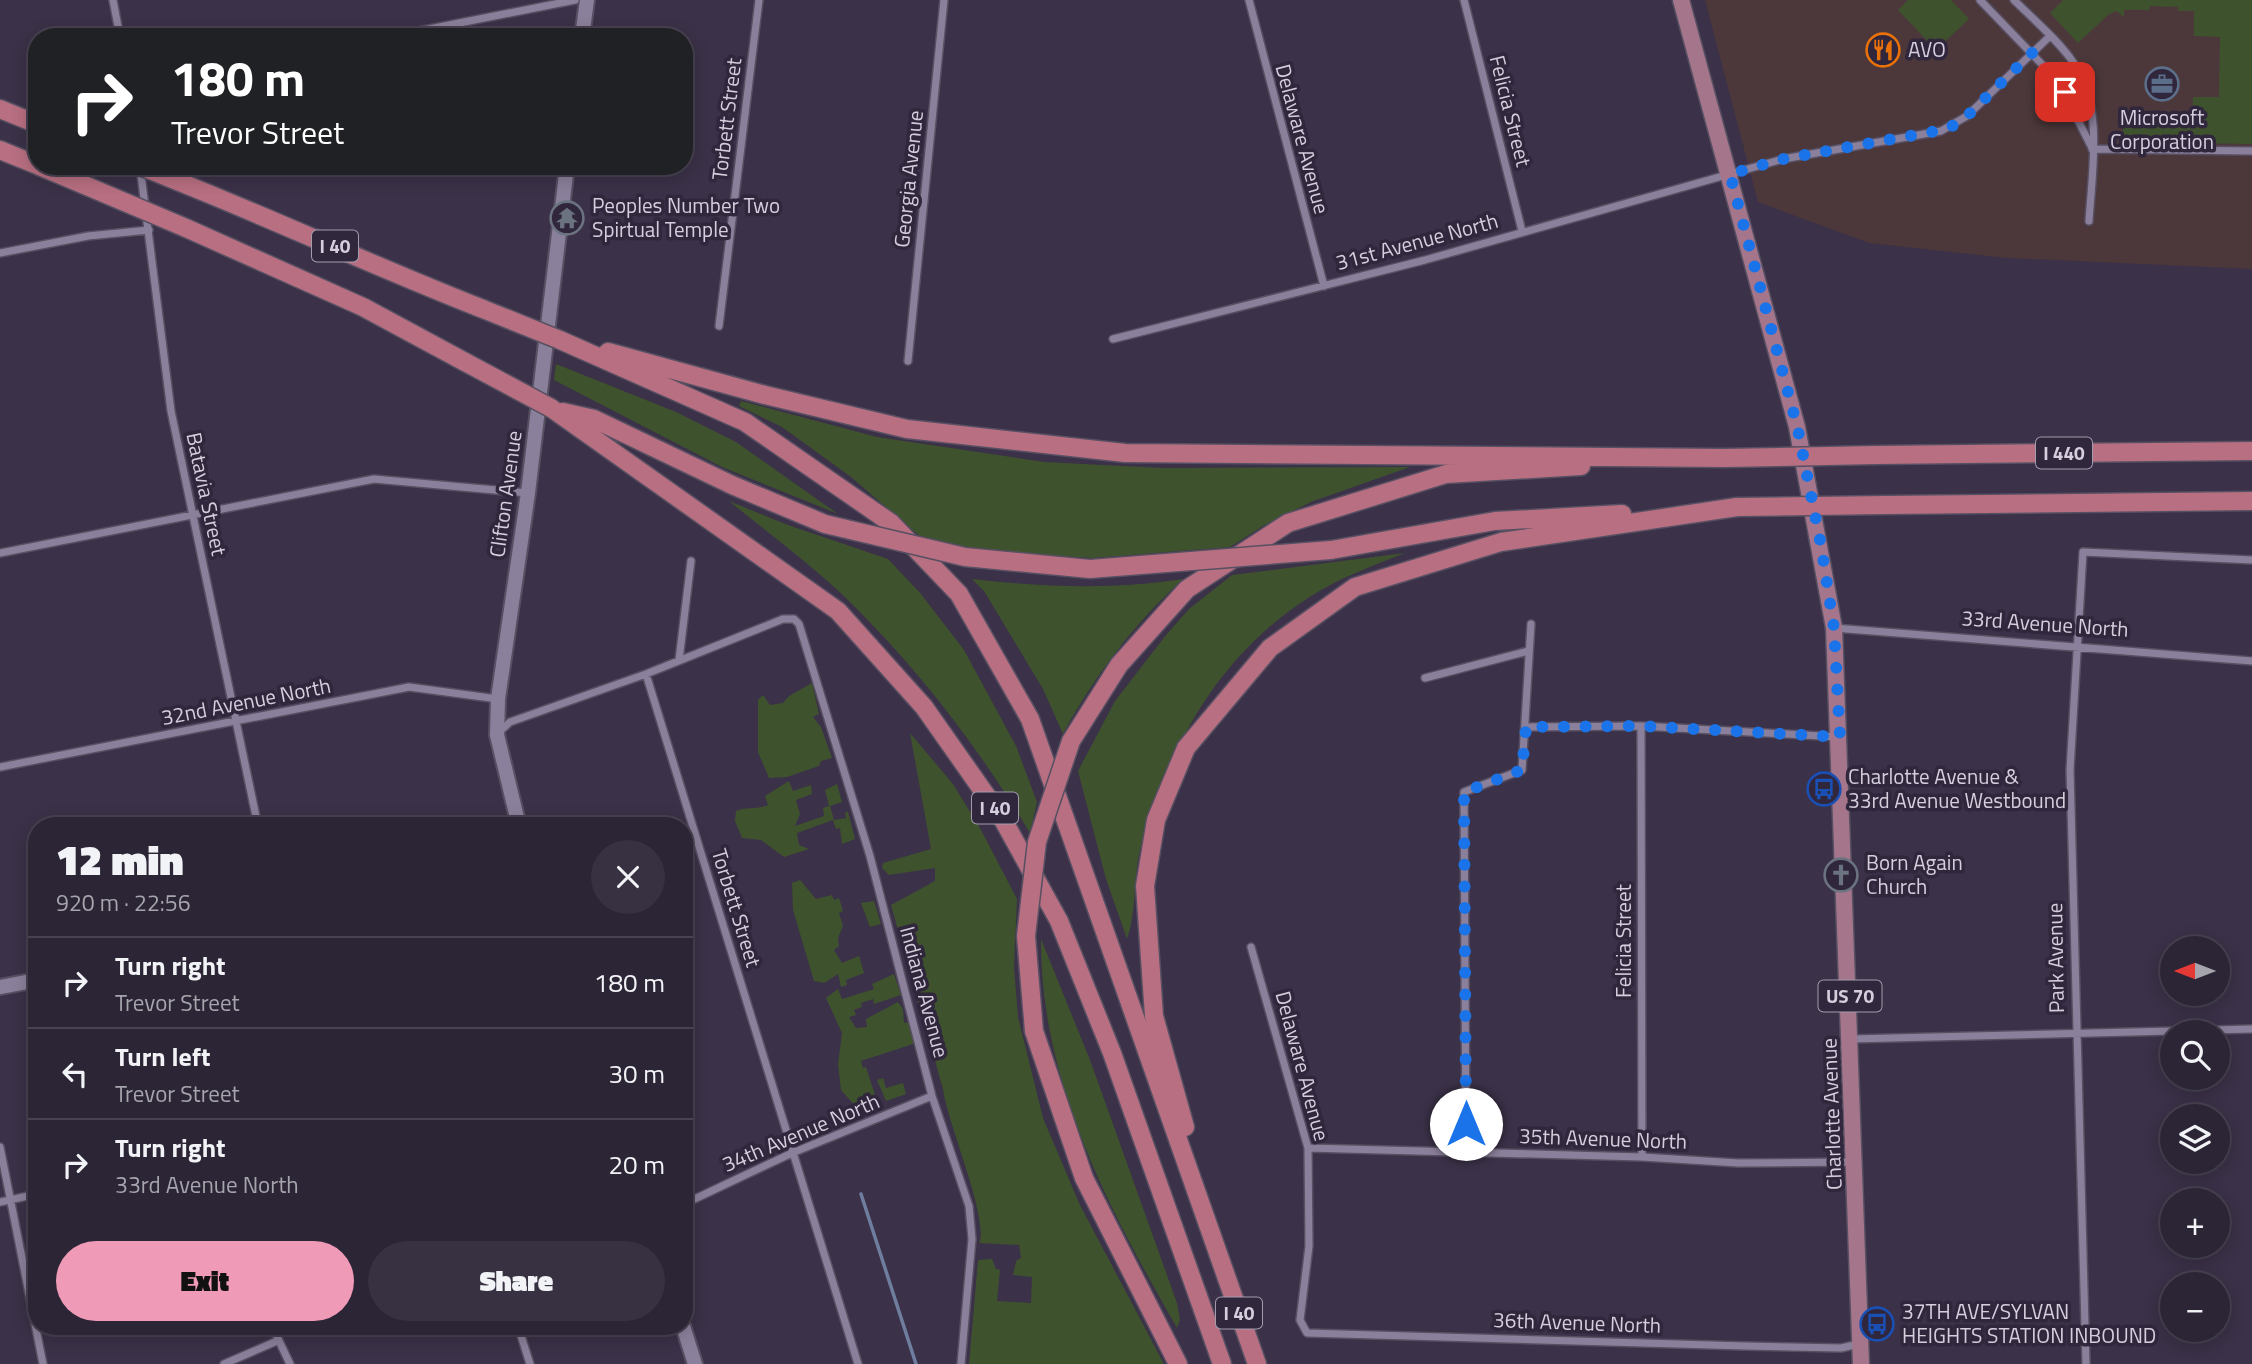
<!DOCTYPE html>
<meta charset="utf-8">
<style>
:root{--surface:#2c2536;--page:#383142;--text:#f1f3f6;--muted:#a6a5ad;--line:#484251;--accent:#ef9ab7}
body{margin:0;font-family:"Titillium Web",sans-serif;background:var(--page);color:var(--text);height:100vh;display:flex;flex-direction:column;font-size:26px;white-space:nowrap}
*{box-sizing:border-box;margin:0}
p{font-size:23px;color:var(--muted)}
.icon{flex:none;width:38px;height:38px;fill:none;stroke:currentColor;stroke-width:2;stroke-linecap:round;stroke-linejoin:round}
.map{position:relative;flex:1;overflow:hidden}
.details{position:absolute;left:28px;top:817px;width:665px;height:518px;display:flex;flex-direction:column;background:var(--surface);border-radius:28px;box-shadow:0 4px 18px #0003,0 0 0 2px var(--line)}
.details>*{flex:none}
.banner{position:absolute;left:28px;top:28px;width:665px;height:147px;border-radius:28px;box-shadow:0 4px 18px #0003,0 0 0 2px var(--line);background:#202124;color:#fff;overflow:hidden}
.needle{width:46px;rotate:270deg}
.fabs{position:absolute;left:2160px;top:936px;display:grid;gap:14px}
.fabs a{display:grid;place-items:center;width:70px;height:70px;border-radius:50%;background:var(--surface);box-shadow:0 4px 18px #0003,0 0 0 2px var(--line);font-size:35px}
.pin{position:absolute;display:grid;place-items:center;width:60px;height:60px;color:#fff;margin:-30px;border-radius:14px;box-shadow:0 4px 10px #0006}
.me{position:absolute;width:77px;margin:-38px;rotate:0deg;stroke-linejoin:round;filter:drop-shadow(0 0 5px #0008)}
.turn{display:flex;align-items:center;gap:24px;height:147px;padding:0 28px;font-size:32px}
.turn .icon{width:91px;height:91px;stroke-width:2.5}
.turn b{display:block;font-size:49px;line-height:60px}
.round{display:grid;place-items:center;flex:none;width:74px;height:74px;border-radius:37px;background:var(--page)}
.summary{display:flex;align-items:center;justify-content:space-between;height:119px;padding:0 28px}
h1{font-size:42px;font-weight:800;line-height:52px}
.action{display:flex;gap:14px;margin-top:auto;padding:14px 28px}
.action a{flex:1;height:80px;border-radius:42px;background:var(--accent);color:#111;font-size:28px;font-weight:800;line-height:80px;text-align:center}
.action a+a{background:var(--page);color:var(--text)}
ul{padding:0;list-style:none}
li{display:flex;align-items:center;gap:21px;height:91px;padding:0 28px;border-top:2px solid var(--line)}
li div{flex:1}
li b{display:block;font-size:26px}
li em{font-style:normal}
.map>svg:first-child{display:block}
.commercial{fill:#4c383b}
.green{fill:#3f522e}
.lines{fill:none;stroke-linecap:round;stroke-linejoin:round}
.stream{stroke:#6f7d9f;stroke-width:3.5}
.street-casing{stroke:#574f62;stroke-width:10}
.secondary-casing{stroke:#574f62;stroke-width:18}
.primary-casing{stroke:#574f62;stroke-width:19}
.highway-casing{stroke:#574f62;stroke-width:21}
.street{stroke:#8b809b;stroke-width:7}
.secondary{stroke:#8b809b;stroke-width:14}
.primary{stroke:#a5768b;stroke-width:16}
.highway{stroke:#b76f81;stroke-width:18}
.highway-bridge-casing{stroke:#574f62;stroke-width:21;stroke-linecap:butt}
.highway-bridge{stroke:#b76f81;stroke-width:18}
.route{stroke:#1a73e8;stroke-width:12;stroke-dasharray:0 21.6}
.labels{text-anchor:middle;stroke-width:7;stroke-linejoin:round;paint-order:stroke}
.shield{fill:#31273d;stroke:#a39cad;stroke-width:2}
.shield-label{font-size:19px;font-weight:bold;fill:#d4cedd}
.poi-label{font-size:21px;fill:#d4cedd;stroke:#31273d;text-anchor:start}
.street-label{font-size:21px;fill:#d4cedd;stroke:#31273d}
</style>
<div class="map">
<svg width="2252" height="1364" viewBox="0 0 2252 1364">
<rect width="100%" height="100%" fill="#3b3148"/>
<!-- commercial -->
<path class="commercial" d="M1705,0H2252V269L2007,258L1869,243L1758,202Z"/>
<!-- green -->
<path class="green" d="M1908,0H1951L1969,19L1936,50L1898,10Z
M2063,0H2252V144L2123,142V116L2192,117L2193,97H2219L2220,37L2194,36V11H2178V7L2150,6L2149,10H2124V17L2116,11L2108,15L2078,43L2050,13Z
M556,364L676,412L736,442L838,514L722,467L554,380Z
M741,401L877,437L1044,462L1162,468L1410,467L1311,502L1263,526L1230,547L1093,558L992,552L923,539L851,477L782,427L739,406Z
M729,501L788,525L888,559L921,594L964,650L1016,746L1037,802L1030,833C979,748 919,670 849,601C812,565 769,534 729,501Z
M1405,553C1372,566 1337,579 1308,598C1217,657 1168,748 1140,850C1133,878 1137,911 1127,939L1106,879L1078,771L1115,701L1166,635L1189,609L1232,575Z
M972,579C1043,587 1112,590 1183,579C1133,625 1095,675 1063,734L1043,689L984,591Z
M812,683L819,714L813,717L821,727L832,758L821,761L819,766L787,777L769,778L758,752V700L763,695L770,705L783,703L789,696Z
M910,733L953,784L980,828L1017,899L1014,967L1018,1017L1043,1118L1080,1205L1164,1364H969L978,1260L992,1259L996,1269L1000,1270L997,1301L1031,1303L1032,1277L1013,1275L1016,1261L1021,1258L1019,1245L979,1243C990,1221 947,1122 943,1089L891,905L935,881V868L889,875L882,868L883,863L931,849Z
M789,781L793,791L811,785L812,794L796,800L800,814L795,826L824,816L823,808L829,806L825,790L837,784L842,802L830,806L834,820L846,818L845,812H848L855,839L842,844L840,828L836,829L833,820L797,833L799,845L809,849L784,857L761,840L742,838L735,821L736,811C747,806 757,810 768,805L765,796Z
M800,880L816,899L832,895L834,900L839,898L843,911L839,913L843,926L838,938L839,946L834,950L842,963L859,956L864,973L846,980L847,985L841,987L838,974L824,983L814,981L793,910L792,883Z
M874,901L881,924L870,927L861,903Z
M1041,939L1090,1060L1177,1303L1180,1320L1177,1328C1109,1209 1040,1081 1041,939Z
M894,974L901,995L874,1004L873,999L861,1003L862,1007L854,1010L856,1015L849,1017L856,1028L867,1027L866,1019L898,1002L903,1009L904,1023L914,1021L919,1042L861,1061L863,1068L866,1067L878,1104L865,1110L864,1104L856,1107L841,1090L838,1064L842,1033L826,998L838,989L842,999L874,989L872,984Z
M883,1078L886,1088L903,1083L906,1094L886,1101L877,1080Z"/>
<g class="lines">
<!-- stream -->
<path class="stream" d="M861,1194L916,1364"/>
<defs>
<path id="street" d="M113,0L120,37
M1249,0L1324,286
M1464,0L1522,231
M1980,0L2058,81L2092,148
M2014,0C2034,20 2057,39 2073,62C2104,106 2092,171 2089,221
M389,37L575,0
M2092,149L2252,151
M140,167L171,411L258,826
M0,253L88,236L149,230
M719,326L759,0
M1113,339L1425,260L1783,159L1941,131L1967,116L2050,36
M908,361L944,0
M0,553L374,479L528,493
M1834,628L2252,661
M679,660L691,561
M646,674L858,1364
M1425,678L1528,651
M1641,726L1642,1157
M1526,727L1641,726L1839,737
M497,734L510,722L646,674L783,619H794L799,624L870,856L932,1096L969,1206L972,1239L961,1364
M0,767L409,687L498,699
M1251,947L1308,1148L1309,1246L1300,1320L1307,1333L1745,1346L1841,1348L1859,1344
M1851,1039L2252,1029
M0,1147L43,1364
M1308,1148L1642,1157L1738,1163L1854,1162
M1466,1151L1464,792L1522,770L1531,624
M0,1202L37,1194
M684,1204L792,1153L932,1096
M272,1326L290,1364
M518,1326L530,1364
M224,1364L277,1341
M2086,1364L2070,770L2083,552L2252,560"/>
<path id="secondary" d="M582,37L587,0
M519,826L497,735L498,699L528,493L567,166
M0,987L37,980
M683,1326L695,1364"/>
<path id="primary" d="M1681,0L1797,427L1834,628L1861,1364"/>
<path id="highway" d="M0,109L37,124
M0,150L37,165
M39,166L82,184
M187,185C286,225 383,270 483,309
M186,228L363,307L465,362
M560,340L745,422L891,523L959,594L1030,719L1257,1364
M608,352L765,395L907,429L1125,453L1724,458
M551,408L838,611L924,707L1002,818L1059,921L1112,1053L1222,1364
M563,412L594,419L732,485
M1876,455L2252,451
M1885,505L2252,501
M1331,550L1495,521L1622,514
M1119,665L1187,589L1288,523L1446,474L1581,466
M1034,1031L1084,1178L1178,1364
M1185,1127L1154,1016L1145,886L1156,820L1186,748L1270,648L1355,587L1501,542L1737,507"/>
</defs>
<!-- street casing -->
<use href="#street" class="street-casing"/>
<!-- secondary casing -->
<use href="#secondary" class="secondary-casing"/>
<!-- primary casing -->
<use href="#primary" class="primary-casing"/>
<!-- highway casing -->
<use href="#highway" class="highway-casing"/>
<!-- street -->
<use href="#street" class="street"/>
<!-- secondary -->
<use href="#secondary" class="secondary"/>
<!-- primary -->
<use href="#primary" class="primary"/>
<!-- highway -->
<use href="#highway" class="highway"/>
<defs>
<path id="highway-bridge" d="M140,166L187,185
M82,184L186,228
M483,309L560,340
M465,362L551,408
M1724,458L1876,455
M732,485L825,524L965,557L1090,569L1331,550
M1737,507L1885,505
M1034,1031L1026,936L1037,842L1071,741L1119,665"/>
</defs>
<!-- highway-bridge casing -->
<use href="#highway-bridge" class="highway-bridge-casing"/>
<!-- highway-bridge -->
<use href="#highway-bridge" class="highway-bridge"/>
</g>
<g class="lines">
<!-- route -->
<path class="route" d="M1466,1124L1464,792L1522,770L1526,727L1641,726L1840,737L1834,628L1821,545L1798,430L1730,174L1783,159L1948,129L1967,116L2032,53L2065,92"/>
</g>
<!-- icons -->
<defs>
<symbol id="restaurant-ring" viewBox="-11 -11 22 22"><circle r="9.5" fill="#31273d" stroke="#e8710a" stroke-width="1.5"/><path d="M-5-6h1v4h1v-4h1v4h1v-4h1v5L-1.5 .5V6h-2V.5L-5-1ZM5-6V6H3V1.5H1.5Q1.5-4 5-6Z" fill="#e8710a"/></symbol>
<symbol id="office-ring" viewBox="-11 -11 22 22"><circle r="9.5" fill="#31273d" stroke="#5c6f8a" stroke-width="1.5"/><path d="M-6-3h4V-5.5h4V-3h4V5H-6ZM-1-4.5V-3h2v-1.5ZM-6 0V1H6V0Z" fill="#5c6f8a"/></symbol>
<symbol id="temple-ring" viewBox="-11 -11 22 22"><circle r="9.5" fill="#31273d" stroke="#6b7280" stroke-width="1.5"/><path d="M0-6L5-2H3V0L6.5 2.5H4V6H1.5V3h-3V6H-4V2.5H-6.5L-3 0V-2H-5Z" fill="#6b7280"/></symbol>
<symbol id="bus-ring" viewBox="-11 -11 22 22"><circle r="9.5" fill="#31273d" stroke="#1a4fb4" stroke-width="1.5"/><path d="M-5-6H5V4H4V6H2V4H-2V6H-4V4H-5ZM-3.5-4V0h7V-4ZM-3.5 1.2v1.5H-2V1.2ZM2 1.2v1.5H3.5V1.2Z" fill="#1a4fb4"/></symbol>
<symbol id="church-ring" viewBox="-11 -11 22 22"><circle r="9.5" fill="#31273d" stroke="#6b7280" stroke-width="1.5"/><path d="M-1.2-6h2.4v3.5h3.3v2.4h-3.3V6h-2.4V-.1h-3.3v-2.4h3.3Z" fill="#6b7280"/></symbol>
</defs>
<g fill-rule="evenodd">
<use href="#restaurant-ring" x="1864" y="31" width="38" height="38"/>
<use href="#office-ring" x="2143" y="65" width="38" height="38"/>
<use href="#temple-ring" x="548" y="199" width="38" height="38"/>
<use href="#bus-ring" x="1805" y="770" width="38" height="38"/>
<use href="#church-ring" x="1822" y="856" width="38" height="38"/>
<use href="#bus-ring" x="1858" y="1305" width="38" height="38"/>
</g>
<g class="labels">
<!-- shield labels -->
<g class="shield">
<rect x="312" y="230.5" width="46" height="31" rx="5"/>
<rect x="2036" y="437.5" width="56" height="31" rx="5"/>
<rect x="972" y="792.5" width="46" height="31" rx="5"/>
<rect x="1818.5" y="980.5" width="63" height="31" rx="5"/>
<rect x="1216" y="1297.5" width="46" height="31" rx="5"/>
</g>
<g class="shield-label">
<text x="335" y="253">I 40</text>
<text x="2064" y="460">I 440</text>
<text x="995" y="815">I 40</text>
<text x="1850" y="1003">US 70</text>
<text x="1239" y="1320">I 40</text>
</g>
<!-- poi labels -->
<g class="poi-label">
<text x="1908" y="57">AVO</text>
<text x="2162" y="125" text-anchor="middle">Microsoft<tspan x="2162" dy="24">Corporation</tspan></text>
<text x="592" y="213">Peoples Number Two<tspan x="592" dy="24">Spirtual Temple</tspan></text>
<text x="1848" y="784">Charlotte Avenue &amp;<tspan x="1848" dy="24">33rd Avenue Westbound</tspan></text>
<text x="1866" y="870">Born Again<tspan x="1866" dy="24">Church</tspan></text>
<text x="1902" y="1319">37TH AVE/SYLVAN<tspan x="1902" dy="24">HEIGHTS STATION INBOUND</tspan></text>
</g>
<!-- street labels -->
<g class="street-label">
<text transform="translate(1510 111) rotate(76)" y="7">Felicia Street</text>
<text transform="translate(727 119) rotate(-83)" y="7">Torbett Street</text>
<text transform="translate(1302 139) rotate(75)" y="7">Delaware Avenue</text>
<text transform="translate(909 179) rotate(-84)" y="7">Georgia Avenue</text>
<text transform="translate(1417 242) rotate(-15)" y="7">31st Avenue North</text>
<text transform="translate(206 494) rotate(78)" y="7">Batavia Street</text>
<text transform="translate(506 494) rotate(-82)" y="7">Clifton Avenue</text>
<text transform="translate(2045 624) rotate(4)" y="7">33rd Avenue North</text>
<text transform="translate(246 702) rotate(-11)" y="7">32nd Avenue North</text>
<text transform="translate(736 908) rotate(73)" y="7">Torbett Street</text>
<text transform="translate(1624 941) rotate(-90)" y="7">Felicia Street</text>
<text transform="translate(2056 958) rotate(-91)" y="7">Park Avenue</text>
<text transform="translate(924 992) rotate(75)" y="7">Indiana Avenue</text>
<text transform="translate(1302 1066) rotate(75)" y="7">Delaware Avenue</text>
<text transform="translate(1832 1114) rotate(-92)" y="7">Charlotte Avenue</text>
<text transform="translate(801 1133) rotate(-23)" y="7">34th Avenue North</text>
<text transform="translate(1603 1139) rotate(2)" y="7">35th Avenue North</text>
<text transform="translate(1577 1323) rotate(2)" y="7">36th Avenue North</text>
</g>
</g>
</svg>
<div class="fabs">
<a><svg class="needle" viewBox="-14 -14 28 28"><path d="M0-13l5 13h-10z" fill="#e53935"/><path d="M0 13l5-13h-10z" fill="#a6a5ad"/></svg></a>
<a><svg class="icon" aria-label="search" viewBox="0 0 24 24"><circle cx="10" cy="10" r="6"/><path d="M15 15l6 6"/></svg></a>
<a><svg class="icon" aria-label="layers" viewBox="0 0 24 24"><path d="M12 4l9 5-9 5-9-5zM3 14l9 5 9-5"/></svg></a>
<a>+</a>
<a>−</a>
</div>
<div class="pin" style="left:2065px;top:92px;background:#d93025"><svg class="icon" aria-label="arrive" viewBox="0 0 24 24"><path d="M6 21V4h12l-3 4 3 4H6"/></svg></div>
<svg class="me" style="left:1466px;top:1124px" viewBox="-20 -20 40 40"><circle r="19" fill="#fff"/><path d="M0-13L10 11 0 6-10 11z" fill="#1a73e8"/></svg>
<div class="banner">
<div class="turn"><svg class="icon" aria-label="right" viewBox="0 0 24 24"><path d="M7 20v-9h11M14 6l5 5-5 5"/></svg><div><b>180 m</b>Trevor Street</div></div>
</div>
<section class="details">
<div class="summary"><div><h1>12 min</h1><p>920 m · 22:56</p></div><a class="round"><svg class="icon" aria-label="close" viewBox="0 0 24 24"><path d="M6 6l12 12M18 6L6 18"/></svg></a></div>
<ul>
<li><svg class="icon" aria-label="right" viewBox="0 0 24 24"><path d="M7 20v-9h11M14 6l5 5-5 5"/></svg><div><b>Turn right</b><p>Trevor Street</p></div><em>180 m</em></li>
<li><svg class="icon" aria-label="left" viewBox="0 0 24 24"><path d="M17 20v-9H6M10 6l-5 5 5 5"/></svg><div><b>Turn left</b><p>Trevor Street</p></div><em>30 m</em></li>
<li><svg class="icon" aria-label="right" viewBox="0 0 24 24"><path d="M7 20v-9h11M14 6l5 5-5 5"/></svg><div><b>Turn right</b><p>33rd Avenue North</p></div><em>20 m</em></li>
</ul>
<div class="action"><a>Exit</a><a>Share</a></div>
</section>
</div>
